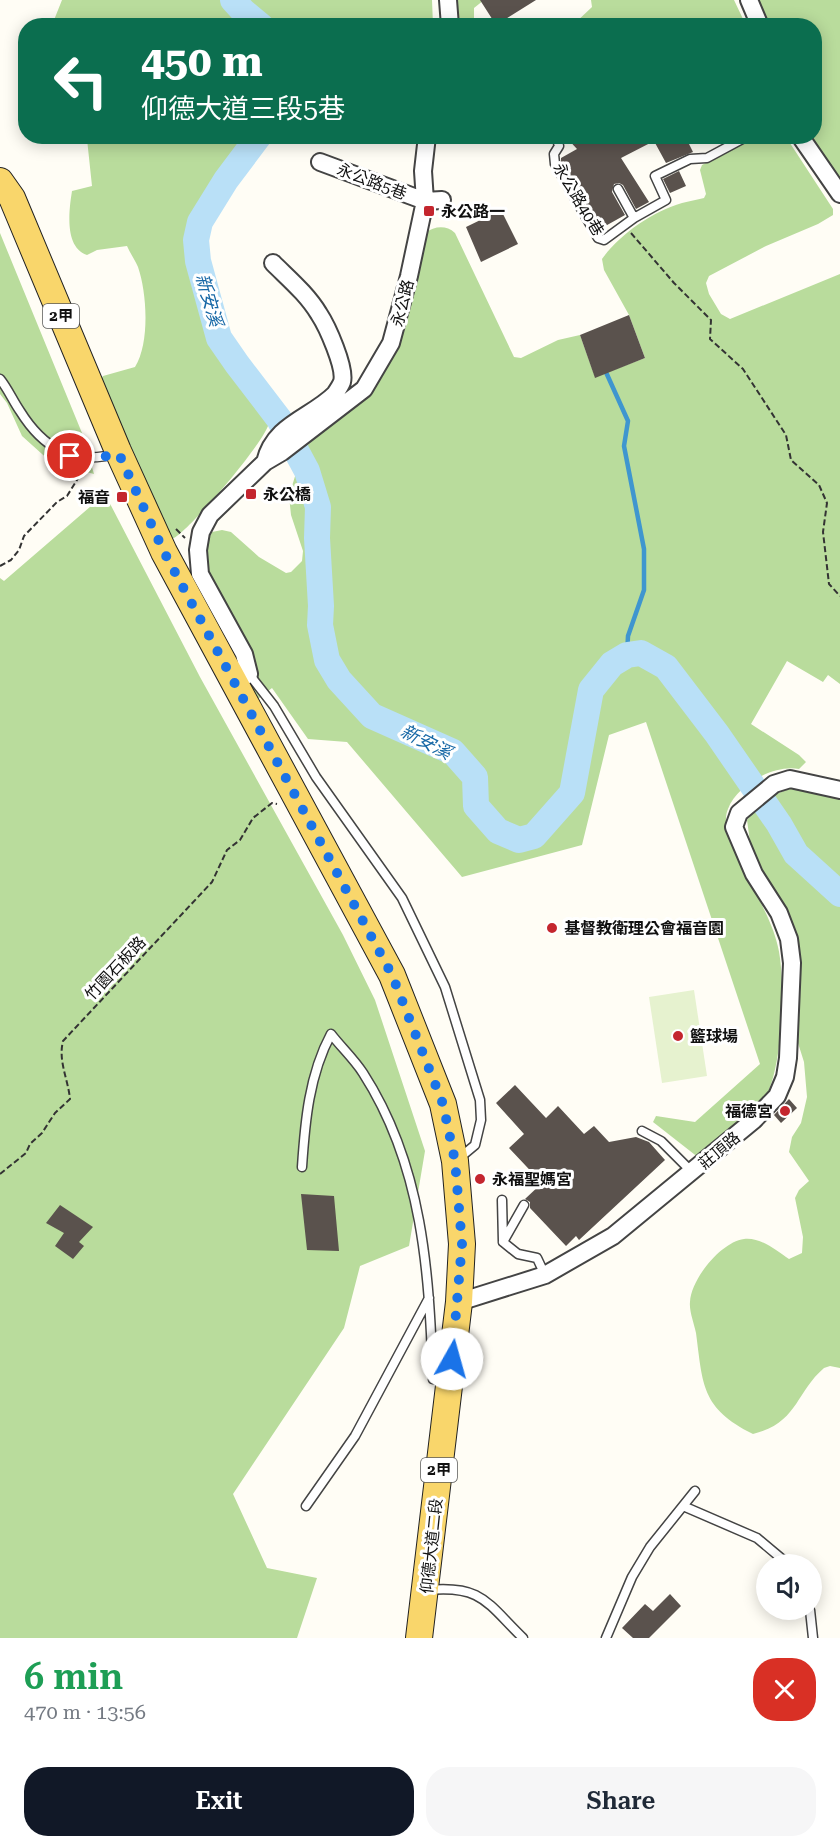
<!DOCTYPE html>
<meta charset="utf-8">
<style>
:root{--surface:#fff;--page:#f6f6f7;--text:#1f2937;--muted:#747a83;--accent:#111827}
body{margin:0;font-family:"Roboto Serif","Noto Sans TC",serif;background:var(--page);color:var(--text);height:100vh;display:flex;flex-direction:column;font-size:22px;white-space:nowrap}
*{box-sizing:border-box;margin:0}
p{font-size:20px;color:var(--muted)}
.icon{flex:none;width:33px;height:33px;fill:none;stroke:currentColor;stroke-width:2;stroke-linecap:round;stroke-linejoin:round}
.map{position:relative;height:1638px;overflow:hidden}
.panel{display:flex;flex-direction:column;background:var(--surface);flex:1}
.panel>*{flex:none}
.hud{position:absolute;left:18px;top:18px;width:804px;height:126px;border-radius:24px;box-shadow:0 3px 15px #0003;background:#0b6e4f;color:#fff;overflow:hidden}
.tools{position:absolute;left:756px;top:1554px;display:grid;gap:12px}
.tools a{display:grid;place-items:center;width:66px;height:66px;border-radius:50%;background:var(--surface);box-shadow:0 3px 15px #0003;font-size:30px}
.pin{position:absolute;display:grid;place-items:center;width:51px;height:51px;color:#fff;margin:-26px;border:3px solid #fff;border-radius:50%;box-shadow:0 2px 6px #0007}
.me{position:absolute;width:66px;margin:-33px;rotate:7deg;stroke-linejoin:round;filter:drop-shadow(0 0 4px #0008)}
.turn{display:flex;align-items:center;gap:21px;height:126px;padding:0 24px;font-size:27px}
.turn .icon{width:78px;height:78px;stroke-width:2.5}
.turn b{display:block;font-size:42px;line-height:51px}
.round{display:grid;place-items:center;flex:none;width:63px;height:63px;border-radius:24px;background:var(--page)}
.summary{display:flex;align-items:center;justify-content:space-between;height:102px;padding:0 24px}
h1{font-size:36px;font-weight:600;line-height:45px;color:#1e9e55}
.button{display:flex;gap:12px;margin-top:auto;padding:12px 24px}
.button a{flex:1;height:69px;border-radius:24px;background:var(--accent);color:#fff;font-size:24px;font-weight:600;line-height:69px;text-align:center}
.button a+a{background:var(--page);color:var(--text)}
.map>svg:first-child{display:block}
.forest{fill:#b9dc9c}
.pitch{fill:#e6f2cf}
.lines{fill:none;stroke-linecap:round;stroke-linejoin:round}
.stream{stroke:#3f96cf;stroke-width:4.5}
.river{stroke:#b9e0f7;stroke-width:26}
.building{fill:#5a524d}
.lane-casing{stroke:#444;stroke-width:11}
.street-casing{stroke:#444;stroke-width:20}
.primary-casing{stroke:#222;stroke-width:28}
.path{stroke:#333;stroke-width:2;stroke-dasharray:6 3;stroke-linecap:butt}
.lane{stroke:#fff;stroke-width:8}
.street{stroke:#fff;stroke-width:16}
.primary{stroke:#f9d66b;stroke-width:26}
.route{stroke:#1a73e8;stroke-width:10;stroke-dasharray:0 18}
.poi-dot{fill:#c4262e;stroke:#fff;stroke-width:2}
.labels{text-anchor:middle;stroke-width:6;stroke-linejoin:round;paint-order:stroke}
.shield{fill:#fff;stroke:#585858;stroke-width:1.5}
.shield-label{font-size:15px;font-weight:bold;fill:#111}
.street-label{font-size:16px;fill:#111;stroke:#fff}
.poi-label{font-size:16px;font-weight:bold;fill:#111;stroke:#fff;text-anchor:start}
.water-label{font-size:18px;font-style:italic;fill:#1768a6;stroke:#fff}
</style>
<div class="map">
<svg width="840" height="1638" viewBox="0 0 840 1638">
<rect width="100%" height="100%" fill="#fffdf5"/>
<!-- forest -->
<path class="forest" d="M62,0H432L433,25H52Z
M454,0H484L474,8V21L477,25H454Z
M591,0H734L743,19V25H573L592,7Z
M757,0H840V180L832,171L811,137L814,136V26L768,25Z
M36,137H249C234,154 192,216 189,238C186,252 199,289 203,304C207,320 211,342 221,356C231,369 268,407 269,422C270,436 187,534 172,539L98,383L103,376L135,367C150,343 147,293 138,267C135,260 130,253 127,246L97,250L87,255C64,247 69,210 72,191L92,186L87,139C70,141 49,148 36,137Z
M755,137H786L833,209V215L818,224L766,246L709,276L706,283L709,294L721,314L730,319L840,274V684L828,675L823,682L787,661L751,724L799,755L806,762L799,769C774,764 737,785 728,809C725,816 726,822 727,829C735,847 742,866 751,883C761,904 773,924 778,947C786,981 783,1070 764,1100C748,1124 721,1140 699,1158L653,1122L656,1116L695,1122L760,1064L646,722L609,735L582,845L462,877L347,742L308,739L272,688L258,699L245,680L202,560L207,539L212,532L222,530L231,532L259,557L286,573L291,572L302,561L303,551L291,515L289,496L303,450L390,360L403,332L411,305L425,233C435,226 446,225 455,233L514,357L521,358L558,340L580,335L595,377L645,358L629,315L604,270L602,259C620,234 652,212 682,203C689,201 697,200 704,198L706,194L700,170L702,165Z
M0,233L82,433L94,474L52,463L22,436L7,403L0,394Z
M105,494L200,677L343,935L375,1000L425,1151L409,1246L360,1266L344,1328L233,1494L267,1568L317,1578L297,1638H0V578L4,581Z
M798,787L840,797V1368L830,1366L824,1368C795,1393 798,1423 753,1434C701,1408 703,1385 696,1333C694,1323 689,1311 690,1302C691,1279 721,1242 744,1239C761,1237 777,1251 789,1259L802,1253L803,1237L795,1198L799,1190L809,1181L789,1152L792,1137L801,1123L807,1097L804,1062L798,1043L801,972L796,937L766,883L750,842L747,820C760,803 776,791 798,787Z"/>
<!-- pitch -->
<path class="pitch" d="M694,990L707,1076L662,1083L649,997Z"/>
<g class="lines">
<!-- stream -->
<path class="stream" d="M605,370L628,421L624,446L644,549V590L628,636L627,655"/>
<!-- river -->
<path class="river" d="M233,0L243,11L261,26
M259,136L226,180L200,222L196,240L198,261L219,338L237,364L279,419L307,471L318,507L317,538L321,606L320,625L327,660L339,680L372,716L453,752L475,777L476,806L498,831L519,840L534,836L572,793L591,690L612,664L627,655L641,653L666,667L717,734L779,824L796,854L840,894"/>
</g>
<!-- building -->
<path class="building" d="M480,0H536L496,25Z
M565,136H685L693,152L666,163L654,141L621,158L649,202L636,209L623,185L619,183L614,184L612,192L625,215L600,229L561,161V158L577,149Z
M679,171L686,186L670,193L663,179Z
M501,210L518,244L481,262L466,227Z
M629,315L645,358L595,378L580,335Z
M515,1085L546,1118L558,1106L584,1134L594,1126L609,1142L636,1137L649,1142L665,1160L579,1240L576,1236L566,1246L530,1208V1202L525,1199L542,1183L509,1148L524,1134L496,1103Z
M789,1099L797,1108L781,1123L774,1115Z
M301,1194L334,1196L339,1251L307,1250Z
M60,1205L93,1227L79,1242L84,1246L73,1259L55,1246L64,1233L46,1223Z
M670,1594L681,1606L649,1638H633L622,1628L645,1604L653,1611Z"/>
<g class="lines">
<defs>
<path id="lane" d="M556,136L559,146L554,154L555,164L598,238L604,240L634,218L666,200L655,176L690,159L707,158L748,136
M618,189L634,218
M0,379C8,389 13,401 20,411C43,448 72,465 116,454
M249,674L274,706L316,777L402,898L445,987L480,1100L481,1120L475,1145L457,1160
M642,1131L661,1141L692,1172
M302,1167C305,1122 309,1075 331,1034C341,1047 354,1059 363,1073C423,1166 429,1272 433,1379L448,1380
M502,1200L503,1242L518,1254L537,1258L545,1275
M503,1242L524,1205
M306,1506L355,1436L429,1298
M683,1506L757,1538L788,1564
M428,1590C482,1585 487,1603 523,1638
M810,1610L813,1638
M606,1638L632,1577L650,1547L695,1491"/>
<path id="street" d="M448,0L450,26
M749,0L760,26
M800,136L840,194
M320,162L425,201L442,200
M265,462C274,424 311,418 335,394C337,391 341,385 342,382C346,368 327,326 319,314C307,294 289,279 273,263
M235,682L249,674L244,654L200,574L198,550L201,532L210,515L265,462L282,452L364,389L391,343L409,276L425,201L423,171L427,136
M459,1302L545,1275L613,1236L754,1120L777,1096L785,1077L788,1058L792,963L789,939L779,913L754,874L734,827L739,813L774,784L790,779L840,790"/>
<path id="primary" d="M0,181L12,198L118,451L164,552L392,975L443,1104L455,1161L462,1244L459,1302L419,1638"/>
</defs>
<!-- lane casing -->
<use href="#lane" class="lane-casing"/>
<!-- street casing -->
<use href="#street" class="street-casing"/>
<!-- primary casing -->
<use href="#primary" class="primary-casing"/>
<!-- path -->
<path class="path" d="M631,233L674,283L711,320L710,339L743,369L786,435L791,460L819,485L827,503L823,532L829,584L840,596
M176,529L185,538
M0,566L11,560L19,550L24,536L57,502L67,496L85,467
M0,1174L26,1153L30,1144L42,1133L55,1113L70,1099C68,1079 58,1061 63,1041L212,882L227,850L240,840L253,818L272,803L277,804"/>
<!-- lane -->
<use href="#lane" class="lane"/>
<!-- street -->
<use href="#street" class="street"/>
<!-- primary -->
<use href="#primary" class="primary"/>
</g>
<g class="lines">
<!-- route -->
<path class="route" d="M70,456L96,458L119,454L164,552L392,975L443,1104L455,1161L462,1244L452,1359"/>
</g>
<!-- markers -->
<g class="poi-dot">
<rect x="423" y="205" width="12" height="12" rx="3"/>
<rect x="245" y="488" width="12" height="12" rx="3"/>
<rect x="116" y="491" width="12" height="12" rx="3"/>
<circle cx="552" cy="928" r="6"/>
<circle cx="678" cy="1036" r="6"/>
<circle cx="785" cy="1111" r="6"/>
<circle cx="480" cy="1179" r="6"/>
</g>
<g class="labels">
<!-- shield labels -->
<g class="shield">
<rect x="43" y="304" width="36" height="24" rx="4.5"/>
<rect x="421" y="1458" width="36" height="24" rx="4.5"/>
</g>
<g class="shield-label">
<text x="61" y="321">2甲</text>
<text x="439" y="1475">2甲</text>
</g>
<!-- street labels -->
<g class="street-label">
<text transform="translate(372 181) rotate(21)" y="6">永公路5巷</text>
<text transform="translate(579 199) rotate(59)" y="6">永公路40巷</text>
<text transform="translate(402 303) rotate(-76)" y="6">永公路</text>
<text transform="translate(115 968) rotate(-47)" y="6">竹園石板路</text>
<text transform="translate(719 1150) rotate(-40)" y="6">莊頂路</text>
<text transform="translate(431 1546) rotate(-84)" y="6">仰德大道二段</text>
</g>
<!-- poi labels -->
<g class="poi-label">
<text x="441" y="217">永公路一</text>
<text x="263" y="500">永公橋</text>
<text x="110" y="503" text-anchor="end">福音</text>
<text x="564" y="934">基督教衛理公會福音園</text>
<text x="690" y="1042">籃球場</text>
<text x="773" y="1117" text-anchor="end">福德宮</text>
<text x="492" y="1185">永福聖媽宮</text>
</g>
<!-- water labels -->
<g class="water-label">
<text transform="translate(209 300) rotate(74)" y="6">新安溪</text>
<text transform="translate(426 742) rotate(27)" y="6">新安溪</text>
</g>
</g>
</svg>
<div class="tools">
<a><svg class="icon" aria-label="sound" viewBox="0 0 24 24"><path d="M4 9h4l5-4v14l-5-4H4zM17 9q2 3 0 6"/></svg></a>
</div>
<div class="pin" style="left:70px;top:456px;background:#d93025"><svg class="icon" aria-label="arrive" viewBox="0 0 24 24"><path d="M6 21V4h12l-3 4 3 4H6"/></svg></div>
<svg class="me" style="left:452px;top:1359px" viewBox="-20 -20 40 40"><circle r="19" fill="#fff"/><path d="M0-13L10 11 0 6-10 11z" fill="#1a73e8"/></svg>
<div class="hud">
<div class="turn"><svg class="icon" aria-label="left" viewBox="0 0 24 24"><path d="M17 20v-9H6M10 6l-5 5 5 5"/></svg><div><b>450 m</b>仰德大道三段5巷</div></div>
</div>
</div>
<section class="panel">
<div class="summary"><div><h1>6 min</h1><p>470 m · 13:56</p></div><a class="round" style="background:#d93025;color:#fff"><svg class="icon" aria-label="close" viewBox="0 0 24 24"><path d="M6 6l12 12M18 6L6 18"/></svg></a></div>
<div class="button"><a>Exit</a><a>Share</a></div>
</section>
